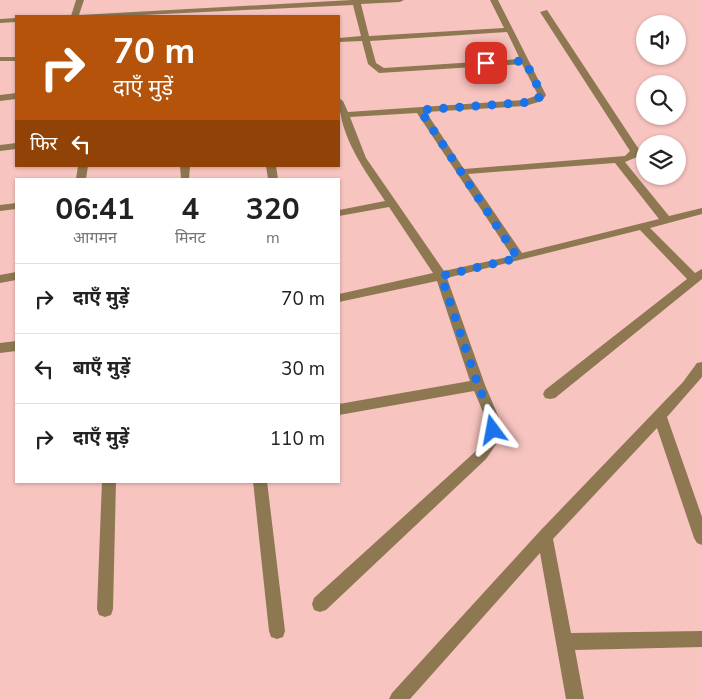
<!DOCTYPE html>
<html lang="hi">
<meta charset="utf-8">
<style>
:root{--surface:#fff;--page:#f2f2f2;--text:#222;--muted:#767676;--line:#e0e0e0}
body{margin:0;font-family:"Nunito Sans","Noto Sans Devanagari",sans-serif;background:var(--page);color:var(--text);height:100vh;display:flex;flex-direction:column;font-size:19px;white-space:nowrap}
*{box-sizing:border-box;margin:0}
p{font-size:16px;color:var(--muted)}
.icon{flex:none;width:28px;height:28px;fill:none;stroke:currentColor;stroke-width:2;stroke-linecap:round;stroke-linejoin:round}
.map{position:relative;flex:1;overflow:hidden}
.side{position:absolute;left:15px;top:178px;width:325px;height:305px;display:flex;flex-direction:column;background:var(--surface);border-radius:0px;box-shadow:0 1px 4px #0004}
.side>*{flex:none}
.guide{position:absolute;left:15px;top:15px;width:325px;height:152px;border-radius:0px;box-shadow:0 1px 4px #0004;background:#b45309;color:#fff;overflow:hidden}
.controls{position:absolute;left:636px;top:15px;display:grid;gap:10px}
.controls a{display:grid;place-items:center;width:50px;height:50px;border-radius:50%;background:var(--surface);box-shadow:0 1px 4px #0004;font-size:25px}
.pin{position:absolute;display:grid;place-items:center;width:42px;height:42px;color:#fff;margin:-21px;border-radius:10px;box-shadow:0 2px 8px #0006}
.me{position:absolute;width:55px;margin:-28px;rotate:347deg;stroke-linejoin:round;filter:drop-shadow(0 0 4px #0008)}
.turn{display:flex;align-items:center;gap:18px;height:105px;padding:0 15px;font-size:22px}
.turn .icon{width:65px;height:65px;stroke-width:2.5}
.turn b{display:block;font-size:35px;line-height:42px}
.then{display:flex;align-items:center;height:48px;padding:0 15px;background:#0003;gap:10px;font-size:19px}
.eta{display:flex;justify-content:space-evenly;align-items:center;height:85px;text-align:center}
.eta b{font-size:30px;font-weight:700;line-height:35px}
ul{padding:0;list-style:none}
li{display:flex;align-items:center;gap:15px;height:70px;padding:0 15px;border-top:1px solid var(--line)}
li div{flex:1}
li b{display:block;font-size:19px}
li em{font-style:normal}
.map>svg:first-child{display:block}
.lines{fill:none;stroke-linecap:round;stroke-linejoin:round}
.minor{fill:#8d7852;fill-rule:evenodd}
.route{stroke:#1a73e8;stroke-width:9;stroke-dasharray:0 16.2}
</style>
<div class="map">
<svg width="702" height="699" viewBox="0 0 702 699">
<rect width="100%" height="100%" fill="#f8c4c0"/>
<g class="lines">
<!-- minor -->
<path class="minor" d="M76,0H84L79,15L352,0H404L400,2L361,4L369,36L504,28L490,0H498L546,95L542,101L525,106L426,112L464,169L625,156L630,151L540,12L547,10L640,151L637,157L625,162L669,216L702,208V214L650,228L695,273L702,269V279L555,398L550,399L545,398L543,394L545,390L687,279L640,230L447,278L485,385L499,418L500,430L497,443L486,459L326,610L320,612L314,610L312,604L314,598L476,451C493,428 484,414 474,391L339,415V404L470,381L437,281L339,302V294L433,273L389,207L339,216V210L385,201C365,171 339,136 339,98L343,101L348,112L524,100L538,95L522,64L379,73L368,64L362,41L339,42V38L361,36L353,5L122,16H71ZM507,32L520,59L384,68L376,63L370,41ZM417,113L512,256L444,271L366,158L350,117ZM615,163L659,219L522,253L468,174Z
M16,18V22L0,23V19Z
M0,57H16V61H0Z
M16,93V99L0,101V95Z
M16,143V149L0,151V145Z
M78,166H88L86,179H76Z
M180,166H190L189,179H181Z
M266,166H276L278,179H268Z
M16,203V209L0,211V205Z
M16,272V280L0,283V275Z
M16,341V351L0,353V343Z
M702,362V377L667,417L702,517V545L697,543L694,538L657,428L553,539L571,633L702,631V647L575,650L584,699H566L540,553L410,699H389L392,693L540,531L683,382L697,363Z
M102,481H116L113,609L111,615L105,617L99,615L97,609Z
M253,481H267L285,631L283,637L277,639L271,637L269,631Z"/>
</g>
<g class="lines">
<!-- route -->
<path class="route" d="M486,63L525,61L542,95L533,102L420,110L518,258L441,276L478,385L492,418L493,430"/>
</g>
</svg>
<div class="controls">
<a><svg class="icon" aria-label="sound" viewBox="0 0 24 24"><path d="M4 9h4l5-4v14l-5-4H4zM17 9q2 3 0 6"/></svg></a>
<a><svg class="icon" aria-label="search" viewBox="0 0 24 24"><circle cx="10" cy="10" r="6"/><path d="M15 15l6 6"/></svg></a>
<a><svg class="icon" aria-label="layers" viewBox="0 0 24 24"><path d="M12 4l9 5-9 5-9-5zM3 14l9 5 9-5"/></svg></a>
</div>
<div class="pin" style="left:486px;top:63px;background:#d93025"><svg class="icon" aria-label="arrive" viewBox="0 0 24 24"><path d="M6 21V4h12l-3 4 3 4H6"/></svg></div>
<svg class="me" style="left:493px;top:430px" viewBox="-20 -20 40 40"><path d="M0-17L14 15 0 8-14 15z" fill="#1a73e8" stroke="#fff" stroke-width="4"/></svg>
<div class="guide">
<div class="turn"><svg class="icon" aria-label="right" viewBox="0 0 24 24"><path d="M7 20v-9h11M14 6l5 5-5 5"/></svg><div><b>70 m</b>दाएँ मुड़ें</div></div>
<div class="then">फिर<svg class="icon" aria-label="left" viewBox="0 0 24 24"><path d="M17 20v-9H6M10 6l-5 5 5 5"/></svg></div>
</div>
<section class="side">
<div class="eta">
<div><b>06:41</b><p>आगमन</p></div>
<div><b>4</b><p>मिनट</p></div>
<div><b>320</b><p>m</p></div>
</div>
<ul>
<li><svg class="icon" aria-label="right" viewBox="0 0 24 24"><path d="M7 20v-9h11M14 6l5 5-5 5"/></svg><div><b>दाएँ मुड़ें</b></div><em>70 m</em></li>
<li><svg class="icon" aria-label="left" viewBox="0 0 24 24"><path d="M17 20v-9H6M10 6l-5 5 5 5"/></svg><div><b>बाएँ मुड़ें</b></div><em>30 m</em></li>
<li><svg class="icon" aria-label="right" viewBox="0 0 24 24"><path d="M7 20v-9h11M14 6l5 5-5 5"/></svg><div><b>दाएँ मुड़ें</b></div><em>110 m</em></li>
</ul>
</section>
</div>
